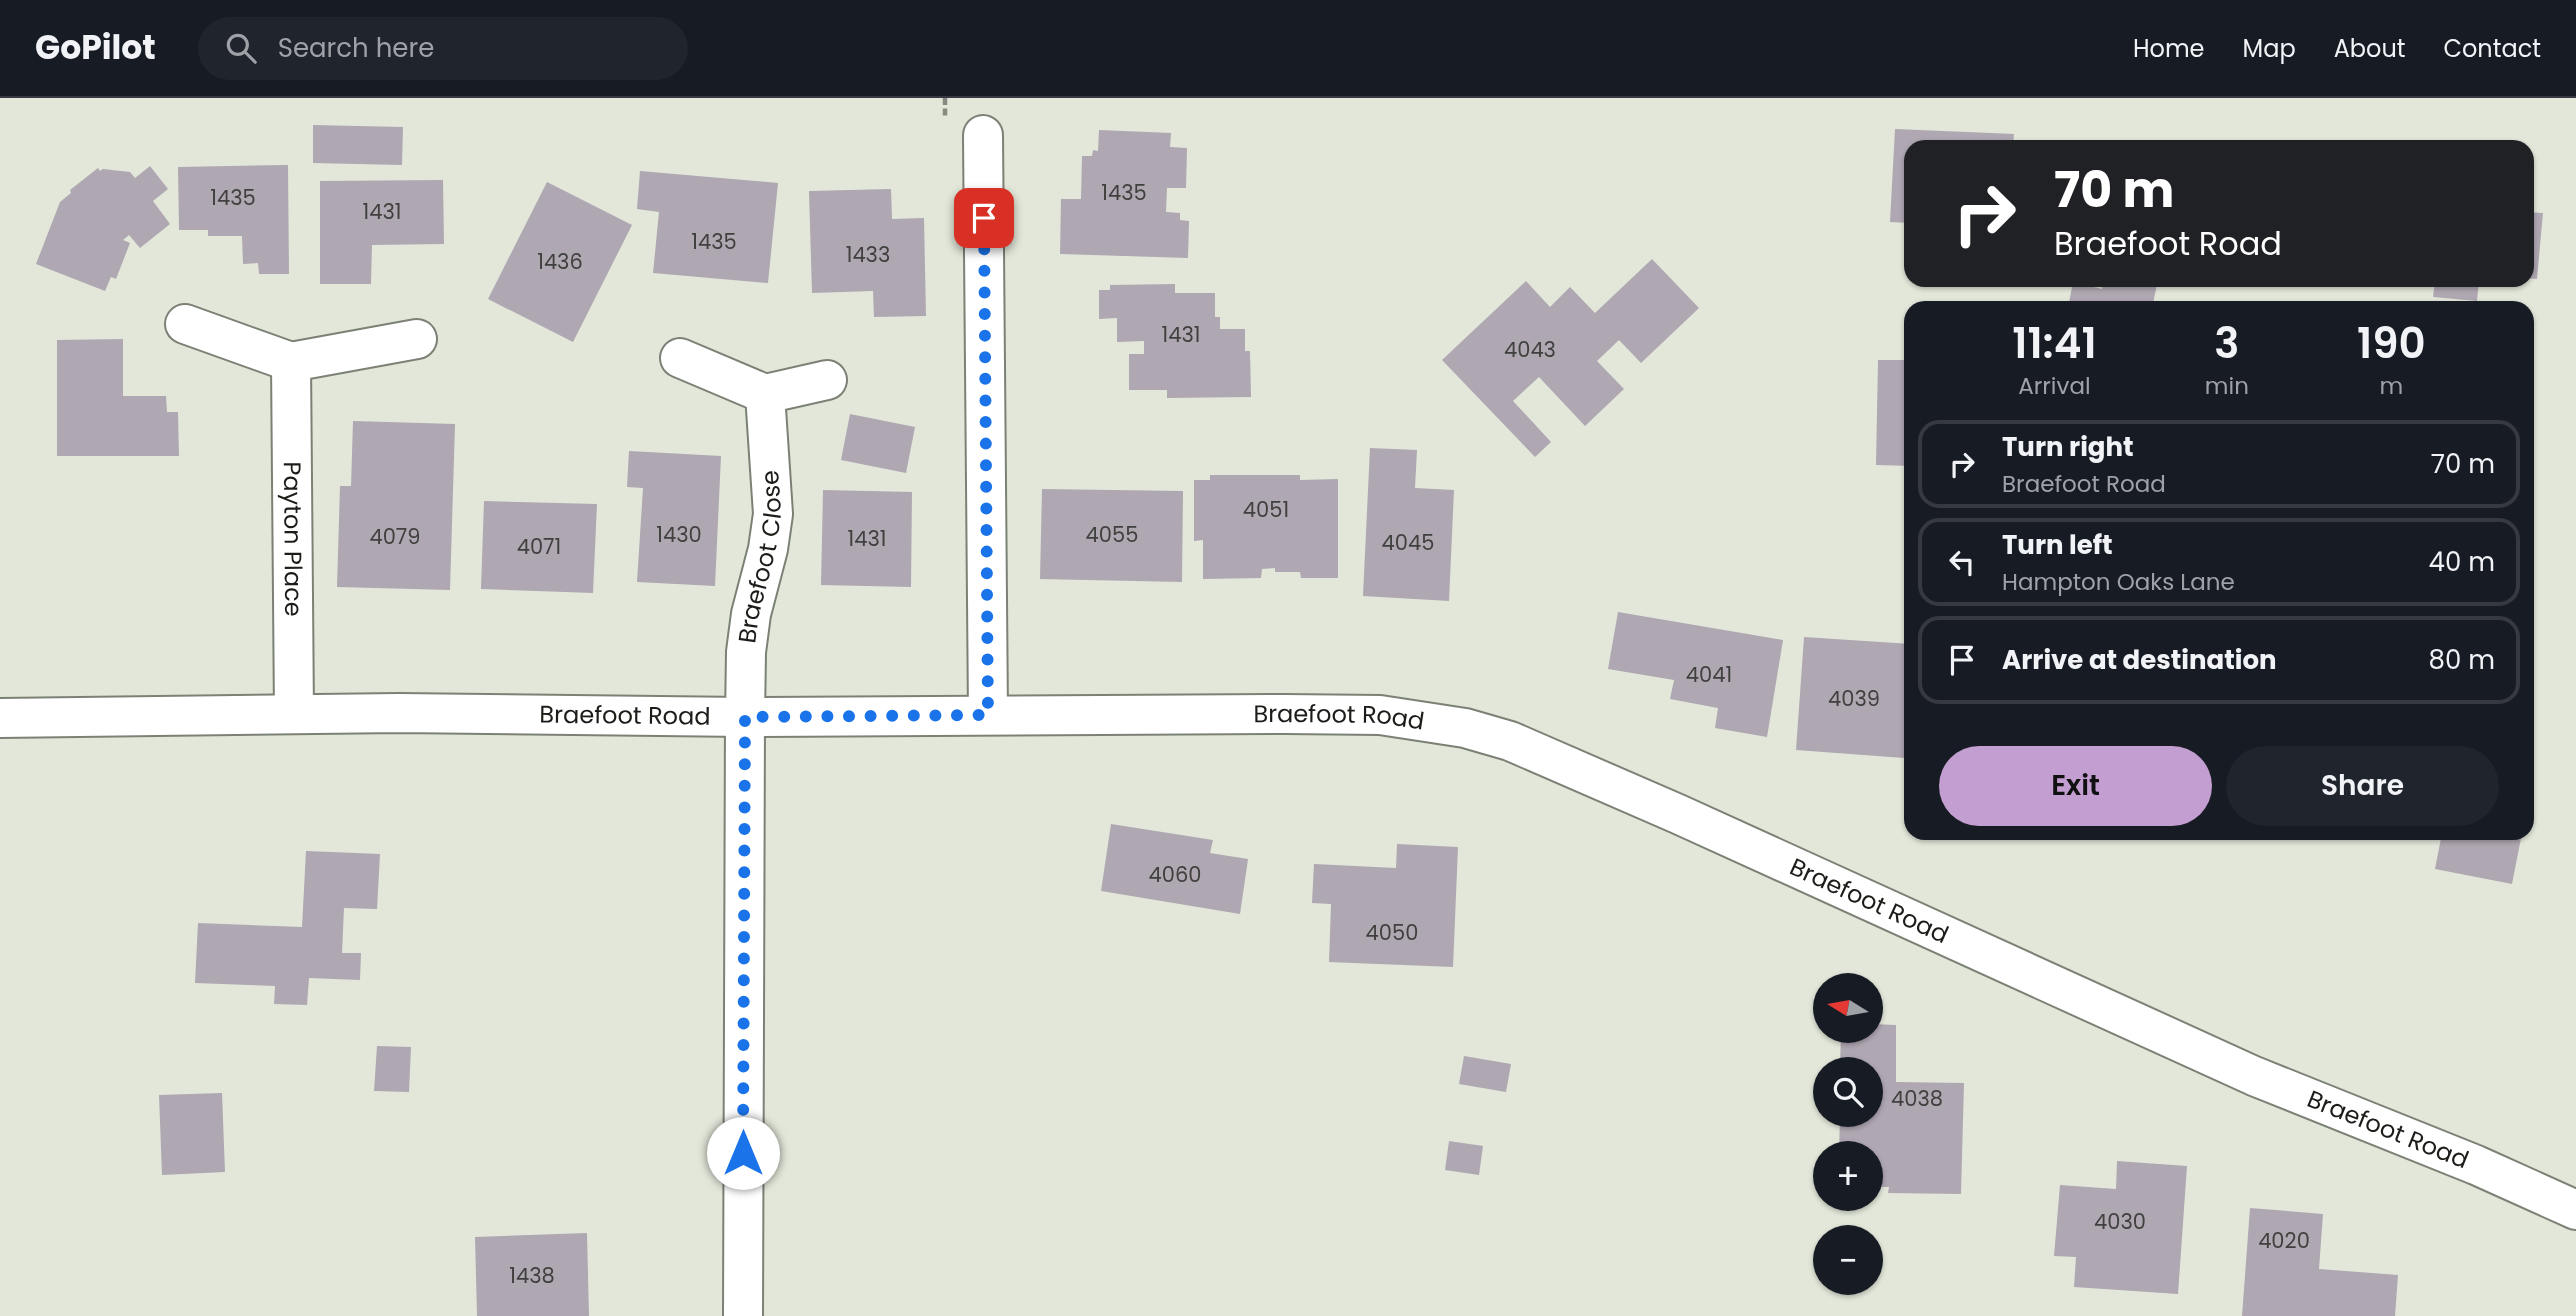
<!DOCTYPE html>
<meta charset="utf-8">
<style>
:root{--surface:#171b24;--page:#20242c;--text:#f1f3f6;--muted:#9ea1a6;--line:#363941;--accent:#c39ed1}
body{margin:0;font-family:Poppins,sans-serif;background:var(--page);color:var(--text);height:100vh;display:flex;flex-direction:column;font-size:26px;white-space:nowrap}
*{box-sizing:border-box;margin:0}
p{font-size:23px;color:var(--muted)}
.icon{flex:none;width:38px;height:38px;fill:none;stroke:currentColor;stroke-width:2;stroke-linecap:round;stroke-linejoin:round}
.map{position:relative;flex:1;overflow:hidden}
.panel{position:absolute;left:1904px;top:203px;width:630px;height:539px;display:flex;flex-direction:column;background:var(--surface);border-radius:21px;box-shadow:0 2px 5px #0004}
.panel>*{flex:none}
.top-card{position:absolute;left:1904px;top:42px;width:630px;height:147px;border-radius:21px;box-shadow:0 2px 5px #0004;background:#202124;color:#fff;overflow:hidden}
.needle{width:46px;rotate:281deg}
.tools{position:absolute;left:1813px;top:875px;display:grid;gap:14px}
.tools a{display:grid;place-items:center;width:70px;height:70px;border-radius:50%;background:var(--surface);box-shadow:0 2px 5px #0004;font-size:35px}
.pin{position:absolute;display:grid;place-items:center;width:60px;height:60px;color:#fff;margin:-30px;border-radius:14px;box-shadow:0 4px 10px #0006}
.me{position:absolute;width:77px;margin:-38px;rotate:0deg;stroke-linejoin:round;filter:drop-shadow(0 0 5px #0008)}
.turn{display:flex;align-items:center;gap:24px;height:147px;padding:0 35px;font-size:32px}
.turn .icon{width:91px;height:91px;stroke-width:2.5}
.turn b{display:block;font-size:49px;line-height:60px}
.eta{display:flex;justify-content:space-evenly;align-items:center;height:119px;text-align:center}
.eta b{font-size:42px;font-weight:600;line-height:49px}
.action{display:flex;gap:14px;margin-top:auto;padding:14px 35px}
.action a{flex:1;height:80px;border-radius:42px;background:var(--accent);color:#111;font-size:28px;font-weight:600;line-height:80px;text-align:center}
.action a+a{background:var(--page);color:var(--text)}
ul{padding:0;list-style:none}
li{display:flex;align-items:center;gap:21px;height:88px;margin:0 14px 10px;padding:0 21px;border:4px solid var(--line);border-radius:21px}
li div{flex:1}
li b{display:block;font-size:26px}
li em{font-style:normal}
header{display:flex;align-items:center;gap:42px;box-sizing:border-box;height:98px;padding:0 35px;background:var(--surface);border-bottom:2px solid var(--line)}
header strong{font-size:33px}
nav{display:flex;gap:38px;margin-inline-start:auto;font-size:24px}
.search{width:490px;height:63px;background:var(--page);display:flex;align-items:center;gap:18px;box-sizing:border-box;padding:0 24px;border-radius:38px;color:var(--muted);font-size:26px}
.map>svg:first-child{display:block}
.building{fill:#afa7b2}
.lines{fill:none;stroke-linecap:round;stroke-linejoin:round}
.minor-casing{stroke:#7c8175;stroke-width:42}
.tertiary-casing{stroke:#7c8175;stroke-width:42}
.path{stroke:#878b82;stroke-width:4.5;stroke-dasharray:7 3.5;stroke-linecap:butt}
.minor{stroke:#fff;stroke-width:38}
.tertiary{stroke:#fff;stroke-width:38}
.route{stroke:#1a73e8;stroke-width:12;stroke-dasharray:0 21.6}
.labels{text-anchor:middle;stroke-width:6;stroke-linejoin:round;paint-order:stroke}
.number-label{font-size:21px;fill:#40403e}
.street-label{font-size:24px;fill:#1b1d18;stroke:#e2e7da}
</style>
<header>
<strong>GoPilot</strong>
<div class="search"><svg class="icon" aria-label="search" viewBox="0 0 24 24"><circle cx="10" cy="10" r="6"/><path d="M15 15l6 6"/></svg>Search here</div>
<nav><a>Home</a><a>Map</a><a>About</a><a>Contact</a></nav>
</header>
<div class="map">
<svg width="2576" height="1218" viewBox="0 0 2576 1218">
<rect width="100%" height="100%" fill="#e2e7da"/>
<!-- building -->
<path class="building" d="M313,27L403,29L402,67L313,65Z
M1895,31L2014,36L2013,49H1911V125L1890,124Z
M1099,32L1171,35L1170,49L1187,50L1186,90H1167L1166,114L1180,115V122L1189,123L1188,160L1060,156L1061,101H1081L1082,58H1092L1093,52L1098,53Z
M288,67L289,176H259L258,165L243,166L242,138H208V132H179L178,69Z
M150,68L168,91L153,103L170,126L140,150L129,137L123,142L130,145L116,181L111,179L105,193L36,166L60,104L71,95L70,92L98,70L100,73L103,71L130,74L135,80Z
M640,73L778,85L768,185L653,175L659,114L637,111Z
M443,82L444,146L372,147L371,186H320V83Z
M547,84L632,127L573,244L488,201Z
M891,91L892,121L924,120L926,218L874,219L873,193L812,195L809,93Z
M2527,114L2543,115L2537,181L2527,180Z
M1652,161L1699,210L1641,265L1619,242L1597,263L1624,291L1585,328L1539,279L1513,303L1551,344L1535,359L1442,262L1526,183L1550,209L1570,189L1595,215Z
M2104,182H2158L2153,205L2172,210H2068L2073,184L2102,191Z
M2435,182H2479L2477,203L2433,199Z
M1175,186V195H1215V219H1220V231H1245V253H1250L1251,299L1167,300V292H1129V256H1144V243L1117,244V220L1099,221V192H1110V187Z
M123,241V298H166L167,314H178L179,358H57V242Z
M1878,262H1911V368L1876,367Z
M850,316L915,329L906,375L841,362Z
M353,323L455,326L450,492L337,489L340,388H351Z
M1370,350L1417,352L1415,390L1454,392L1449,503L1363,498Z
M629,353L721,358L715,488L637,484L643,390L627,389Z
M1210,377H1300V382L1338,381V480H1301L1300,474H1275V470L1262,471L1261,480L1203,481V442L1194,443V382H1210Z
M1042,391L1183,393L1182,484L1040,481Z
M823,392L912,394L911,489L821,487Z
M484,403L597,406L593,495L481,491Z
M1618,514L1783,542L1767,639L1715,630L1718,610L1670,601L1674,582L1608,571Z
M1804,539L1911,546L1904,660L1796,652Z
M1111,726L1213,742L1210,755L1248,761L1240,816L1101,793Z
M2442,735H2522L2512,786L2435,771Z
M1397,746L1458,749L1453,869L1329,864L1331,806L1312,805L1314,766L1396,770Z
M306,753L380,756L377,811L344,810L342,855H361L360,882L309,880L307,907L274,906L275,888L195,885L198,825L302,829Z
M1871,926L1896,927V984L1964,985L1961,1096L1888,1095L1889,1089H1871V1055H1839L1840,1017H1871V971H1840L1841,933H1871Z
M377,948L411,949L409,994L374,993Z
M1464,958L1511,966L1506,994L1459,986Z
M222,995L225,1074L162,1077L159,997Z
M1449,1043L1483,1048L1479,1077L1445,1072Z
M2117,1063L2187,1068L2178,1196L2074,1189L2076,1159L2054,1158L2060,1087L2116,1091Z
M2250,1110L2323,1116L2319,1171L2398,1177L2395,1218H2242Z
M587,1135L589,1218H477L475,1139Z"/>
<g class="lines">
<defs>
<g id="minor">
<path d="M983,37L988,617"/>
<path d="M185,226L291,264L417,241"/>
<path d="M680,260L765,296L827,282"/>
<path id="s1" d="M291,264L294,616"/>
<path id="s2" d="M743,1218L745,619L746,554L751,516L768,451L773,416L765,296"/>
</g>
<g id="tertiary">
<path id="s3" d="M0,620L399,615L745,619L1285,616L1380,617L1465,630L1510,643L1678,716L2254,978L2476,1067L2576,1112"/>
</g>
</defs>
<!-- minor casing -->
<use href="#minor" class="minor-casing"/>
<!-- tertiary casing -->
<use href="#tertiary" class="tertiary-casing"/>
<!-- path -->
<path class="path" d="M945,0V18"/>
<!-- minor -->
<use href="#minor" class="minor"/>
<!-- tertiary -->
<use href="#tertiary" class="tertiary"/>
</g>
<g class="lines">
<!-- route -->
<path class="route" d="M743,1055L745,619L988,617L984,120"/>
</g>
<g class="labels">
<!-- number labels -->
<g class="number-label">
<text x="1124" y="102">1435</text>
<text x="233" y="107">1435</text>
<text x="382" y="121">1431</text>
<text x="714" y="151">1435</text>
<text x="868" y="164">1433</text>
<text x="560" y="171">1436</text>
<text x="1181" y="244">1431</text>
<text x="1530" y="259">4043</text>
<text x="1266" y="419">4051</text>
<text x="679" y="444">1430</text>
<text x="1112" y="444">4055</text>
<text x="395" y="446">4079</text>
<text x="867" y="448">1431</text>
<text x="1408" y="452">4045</text>
<text x="539" y="456">4071</text>
<text x="1709" y="584">4041</text>
<text x="1854" y="608">4039</text>
<text x="1175" y="784">4060</text>
<text x="1392" y="842">4050</text>
<text x="1917" y="1008">4038</text>
<text x="2120" y="1131">4030</text>
<text x="2284" y="1150">4020</text>
<text x="532" y="1185">1438</text>
</g>
<!-- street labels -->
<g class="street-label">
<text dy="8" stroke="none"><textPath href="#s1" startOffset="177">Payton Place</textPath></text>
<text dy="8" stroke="none"><textPath href="#s2" startOffset="761">Braefoot Close</textPath></text>
<text dy="8" stroke="none"><textPath href="#s3" startOffset="625">Braefoot Road</textPath></text>
<text dy="8" stroke="none"><textPath href="#s3" startOffset="1339">Braefoot Road</textPath></text>
<text dy="8" stroke="none"><textPath href="#s3" startOffset="1906">Braefoot Road</textPath></text>
<text dy="8" stroke="none"><textPath href="#s3" startOffset="2473">Braefoot Road</textPath></text>
</g>
</g>
</svg>
<div class="tools">
<a><svg class="needle" viewBox="-14 -14 28 28"><path d="M0-13l5 13h-10z" fill="#e53935"/><path d="M0 13l5-13h-10z" fill="#9ea1a6"/></svg></a>
<a><svg class="icon" aria-label="search" viewBox="0 0 24 24"><circle cx="10" cy="10" r="6"/><path d="M15 15l6 6"/></svg></a>
<a>+</a>
<a>−</a>
</div>
<div class="pin" style="left:984px;top:120px;background:#d93025"><svg class="icon" aria-label="arrive" viewBox="0 0 24 24"><path d="M6 21V4h12l-3 4 3 4H6"/></svg></div>
<svg class="me" style="left:743px;top:1055px" viewBox="-20 -20 40 40"><circle r="19" fill="#fff"/><path d="M0-13L10 11 0 6-10 11z" fill="#1a73e8"/></svg>
<div class="top-card">
<div class="turn"><svg class="icon" aria-label="right" viewBox="0 0 24 24"><path d="M7 20v-9h11M14 6l5 5-5 5"/></svg><div><b>70 m</b>Braefoot Road</div></div>
</div>
<section class="panel">
<div class="eta">
<div><b>11:41</b><p>Arrival</p></div>
<div><b>3</b><p>min</p></div>
<div><b>190</b><p>m</p></div>
</div>
<ul>
<li><svg class="icon" aria-label="right" viewBox="0 0 24 24"><path d="M7 20v-9h11M14 6l5 5-5 5"/></svg><div><b>Turn right</b><p>Braefoot Road</p></div><em>70 m</em></li>
<li><svg class="icon" aria-label="left" viewBox="0 0 24 24"><path d="M17 20v-9H6M10 6l-5 5 5 5"/></svg><div><b>Turn left</b><p>Hampton Oaks Lane</p></div><em>40 m</em></li>
<li><svg class="icon" aria-label="arrive" viewBox="0 0 24 24"><path d="M6 21V4h12l-3 4 3 4H6"/></svg><div><b>Arrive at destination</b></div><em>80 m</em></li>
</ul>
<div class="action"><a>Exit</a><a>Share</a></div>
</section>
</div>
